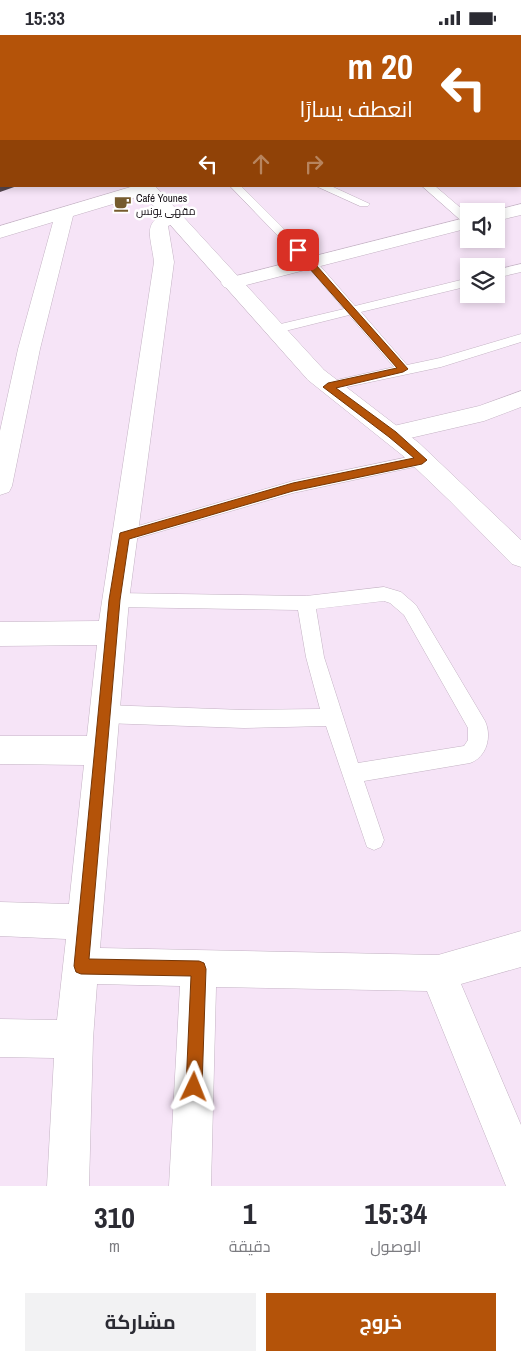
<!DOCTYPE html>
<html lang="ar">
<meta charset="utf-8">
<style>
:root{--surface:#fff;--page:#f2f2f3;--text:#2b2b33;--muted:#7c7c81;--accent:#b45309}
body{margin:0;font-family:"Archivo Narrow",Cairo,sans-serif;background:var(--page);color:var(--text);direction:rtl;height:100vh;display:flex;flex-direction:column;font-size:19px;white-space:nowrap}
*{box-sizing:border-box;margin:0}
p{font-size:16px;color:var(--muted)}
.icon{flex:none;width:28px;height:28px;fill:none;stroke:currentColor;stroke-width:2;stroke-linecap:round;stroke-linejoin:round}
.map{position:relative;height:1151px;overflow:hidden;direction:ltr}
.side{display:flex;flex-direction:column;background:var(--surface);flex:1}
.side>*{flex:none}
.top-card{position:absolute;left:0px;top:0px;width:521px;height:152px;box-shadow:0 2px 8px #0003;direction:rtl;background:#b45309;color:#fff;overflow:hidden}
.tools{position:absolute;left:460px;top:168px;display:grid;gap:10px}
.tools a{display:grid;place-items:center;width:45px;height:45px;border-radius:0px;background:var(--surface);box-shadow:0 2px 8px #0003;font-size:25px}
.pin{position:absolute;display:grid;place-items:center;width:42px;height:42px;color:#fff;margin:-21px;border-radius:10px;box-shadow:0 2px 8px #0006}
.me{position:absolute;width:55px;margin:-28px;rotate:2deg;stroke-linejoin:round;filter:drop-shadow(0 0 4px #0008)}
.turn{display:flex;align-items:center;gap:18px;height:105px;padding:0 25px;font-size:22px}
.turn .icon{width:65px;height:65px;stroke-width:2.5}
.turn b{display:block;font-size:35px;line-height:42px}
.lanes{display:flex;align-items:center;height:48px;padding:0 25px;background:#0003;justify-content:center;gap:25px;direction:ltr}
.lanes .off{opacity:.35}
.eta{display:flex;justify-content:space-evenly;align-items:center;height:85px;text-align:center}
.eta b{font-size:30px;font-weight:700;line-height:35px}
.cta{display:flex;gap:10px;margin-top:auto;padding:10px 25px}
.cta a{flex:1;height:58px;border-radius:0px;background:var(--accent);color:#fff;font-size:20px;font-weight:700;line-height:58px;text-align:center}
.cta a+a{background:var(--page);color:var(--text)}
.status{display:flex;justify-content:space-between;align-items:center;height:35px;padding:0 25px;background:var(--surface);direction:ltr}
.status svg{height:14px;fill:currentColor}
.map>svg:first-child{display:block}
.green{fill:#efb2b9}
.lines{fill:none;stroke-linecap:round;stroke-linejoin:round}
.lane-casing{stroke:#c4b3c4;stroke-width:1}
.street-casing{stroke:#c4b3c4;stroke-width:1}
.secondary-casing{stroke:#c4b3c4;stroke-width:1}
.lane{fill:#fff;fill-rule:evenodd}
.street{fill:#fff;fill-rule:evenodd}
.secondary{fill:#fff;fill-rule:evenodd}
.shaded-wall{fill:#54454c}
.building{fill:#78626d;stroke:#54454c}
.route{fill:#b45309;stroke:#753606}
.labels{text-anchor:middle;stroke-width:5;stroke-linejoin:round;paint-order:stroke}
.far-poi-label{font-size:11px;fill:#140e14;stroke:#fff;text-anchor:start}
</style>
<div class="status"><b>15:33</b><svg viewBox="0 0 49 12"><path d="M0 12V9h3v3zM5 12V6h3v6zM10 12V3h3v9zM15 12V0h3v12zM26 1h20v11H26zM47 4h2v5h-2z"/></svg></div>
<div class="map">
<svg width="521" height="1151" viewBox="0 0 521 1151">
<rect width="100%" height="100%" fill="#f6e4f7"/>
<!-- green -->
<path class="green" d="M19,0H370L372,1H20Z"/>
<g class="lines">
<defs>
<path id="lane" d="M520,25H521V32H520Z
M520,71H521V77H520Z
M230,151H241L315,225L355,271L469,243V251L361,277L407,330L440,323L521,299V307L441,332L328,356L323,354L321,351L323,348L394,332L349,280L273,299L268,298L266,295L268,292L344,274L307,231Z
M316,151H331L370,169L368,171H360Z
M422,151H435L469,180V190L465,189Z
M521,229V237L496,243V235Z
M423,419L428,421L431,425L428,429L293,458L124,507L118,506L116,501L118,496L124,495L293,446Z
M384,552L401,557L416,570L485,686C492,701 487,722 470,728L364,746L384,805L381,812L374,815L367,812L326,691L244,693L104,688L97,685L94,679L97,673L104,670L244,675L320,674L306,622L298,575L115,572L109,570L106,565L109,560L115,558L306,561ZM384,566L390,568L404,580L468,693V705L464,711L358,728L324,622L316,574Z"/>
<path id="street" d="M451,0H465L466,1H452Z
M520,77L521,78V88L520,87Z
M134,151H155L156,153L153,157L73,181L40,314L12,451L9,457L0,460V396L18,314L53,187L0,203V191Z
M521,169V180L496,186V176H493Z
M173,177L179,178L182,182L179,186L168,191L174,227L129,565L100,913L438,920L521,896V932L461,949L521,1090V1151H506L427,956L216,952L211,1151H169L180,951L97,949L93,1004L89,1151H47L54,1023L0,1022V984L57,985L66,904L0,901V867L69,869L84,730L0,729V701H87L97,610L0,611V587L99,586L154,227C151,200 140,185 173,177Z
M469,182V193L231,254L224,252L221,248L224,244Z
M521,356V372L484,386L393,407L385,405L381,399L385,393L479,371Z"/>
<path id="secondary" d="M0,8H1V17H0Z
M520,9H521V17H520Z
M0,49L1,50V59H0Z
M136,151H155L324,335L419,408L521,505V532L512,529L450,466L402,420L308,345Z"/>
</defs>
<!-- lane casing -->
<use href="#lane" class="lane-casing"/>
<!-- street casing -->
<use href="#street" class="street-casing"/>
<!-- secondary casing -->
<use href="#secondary" class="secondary-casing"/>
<!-- lane -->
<use href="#lane" class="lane"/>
<!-- street -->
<use href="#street" class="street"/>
<!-- secondary -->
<use href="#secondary" class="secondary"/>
</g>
<!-- shaded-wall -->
<path class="shaded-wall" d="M0,136H1V151H17L0,157Z"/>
<!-- building -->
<path class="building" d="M55,0H108V1H55Z
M1,71V136H0V72Z"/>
<!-- route -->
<path class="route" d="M295,213H301L408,334L403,337L336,353L396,397L427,425L422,429L293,456L129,504L120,565L89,924L199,926L204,928L206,934L202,1052L200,1058L194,1060L188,1058L186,1052L191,941L81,939L76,937L74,931L109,565L120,498L293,448L414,423L389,402L323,352L328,348L397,333L295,217Z"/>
<!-- icons -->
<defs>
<symbol id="cafe-bare" viewBox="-9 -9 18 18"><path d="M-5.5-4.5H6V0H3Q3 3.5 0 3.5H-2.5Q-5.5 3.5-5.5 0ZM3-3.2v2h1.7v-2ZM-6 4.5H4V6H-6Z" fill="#765b2d" stroke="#fff" stroke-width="2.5" paint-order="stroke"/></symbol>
</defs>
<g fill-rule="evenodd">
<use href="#cafe-bare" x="110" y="156" width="25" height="25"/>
</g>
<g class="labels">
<!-- far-poi labels -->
<g class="far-poi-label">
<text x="136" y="167">Café Younes<tspan x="136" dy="13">مقهى يونس</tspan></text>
</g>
</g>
</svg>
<div class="tools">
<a><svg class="icon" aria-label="sound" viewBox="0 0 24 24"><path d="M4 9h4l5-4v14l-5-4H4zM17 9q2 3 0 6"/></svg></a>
<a><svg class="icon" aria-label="layers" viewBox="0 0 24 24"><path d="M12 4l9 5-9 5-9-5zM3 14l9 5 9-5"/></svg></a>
</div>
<div class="pin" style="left:298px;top:215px;background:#d93025"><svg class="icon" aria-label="arrive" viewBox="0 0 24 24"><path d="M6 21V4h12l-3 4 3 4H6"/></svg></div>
<svg class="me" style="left:194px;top:1052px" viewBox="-20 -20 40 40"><path d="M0-17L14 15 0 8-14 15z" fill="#b45309" stroke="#fff" stroke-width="4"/></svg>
<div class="top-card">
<div class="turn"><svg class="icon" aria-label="left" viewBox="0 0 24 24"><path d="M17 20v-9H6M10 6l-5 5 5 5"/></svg><div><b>20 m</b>انعطف يسارًا</div></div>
<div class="lanes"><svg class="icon" aria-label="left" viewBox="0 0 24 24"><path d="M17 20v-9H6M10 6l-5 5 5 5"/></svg><svg class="icon off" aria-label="ahead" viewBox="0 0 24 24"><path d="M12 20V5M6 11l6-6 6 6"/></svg><svg class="icon off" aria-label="right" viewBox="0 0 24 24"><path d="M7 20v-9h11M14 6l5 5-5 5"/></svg></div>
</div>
</div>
<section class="side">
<div class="eta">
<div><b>15:34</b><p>الوصول</p></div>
<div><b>1</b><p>دقيقة</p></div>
<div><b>310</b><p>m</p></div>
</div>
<div class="cta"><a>خروج</a><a>مشاركة</a></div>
</section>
